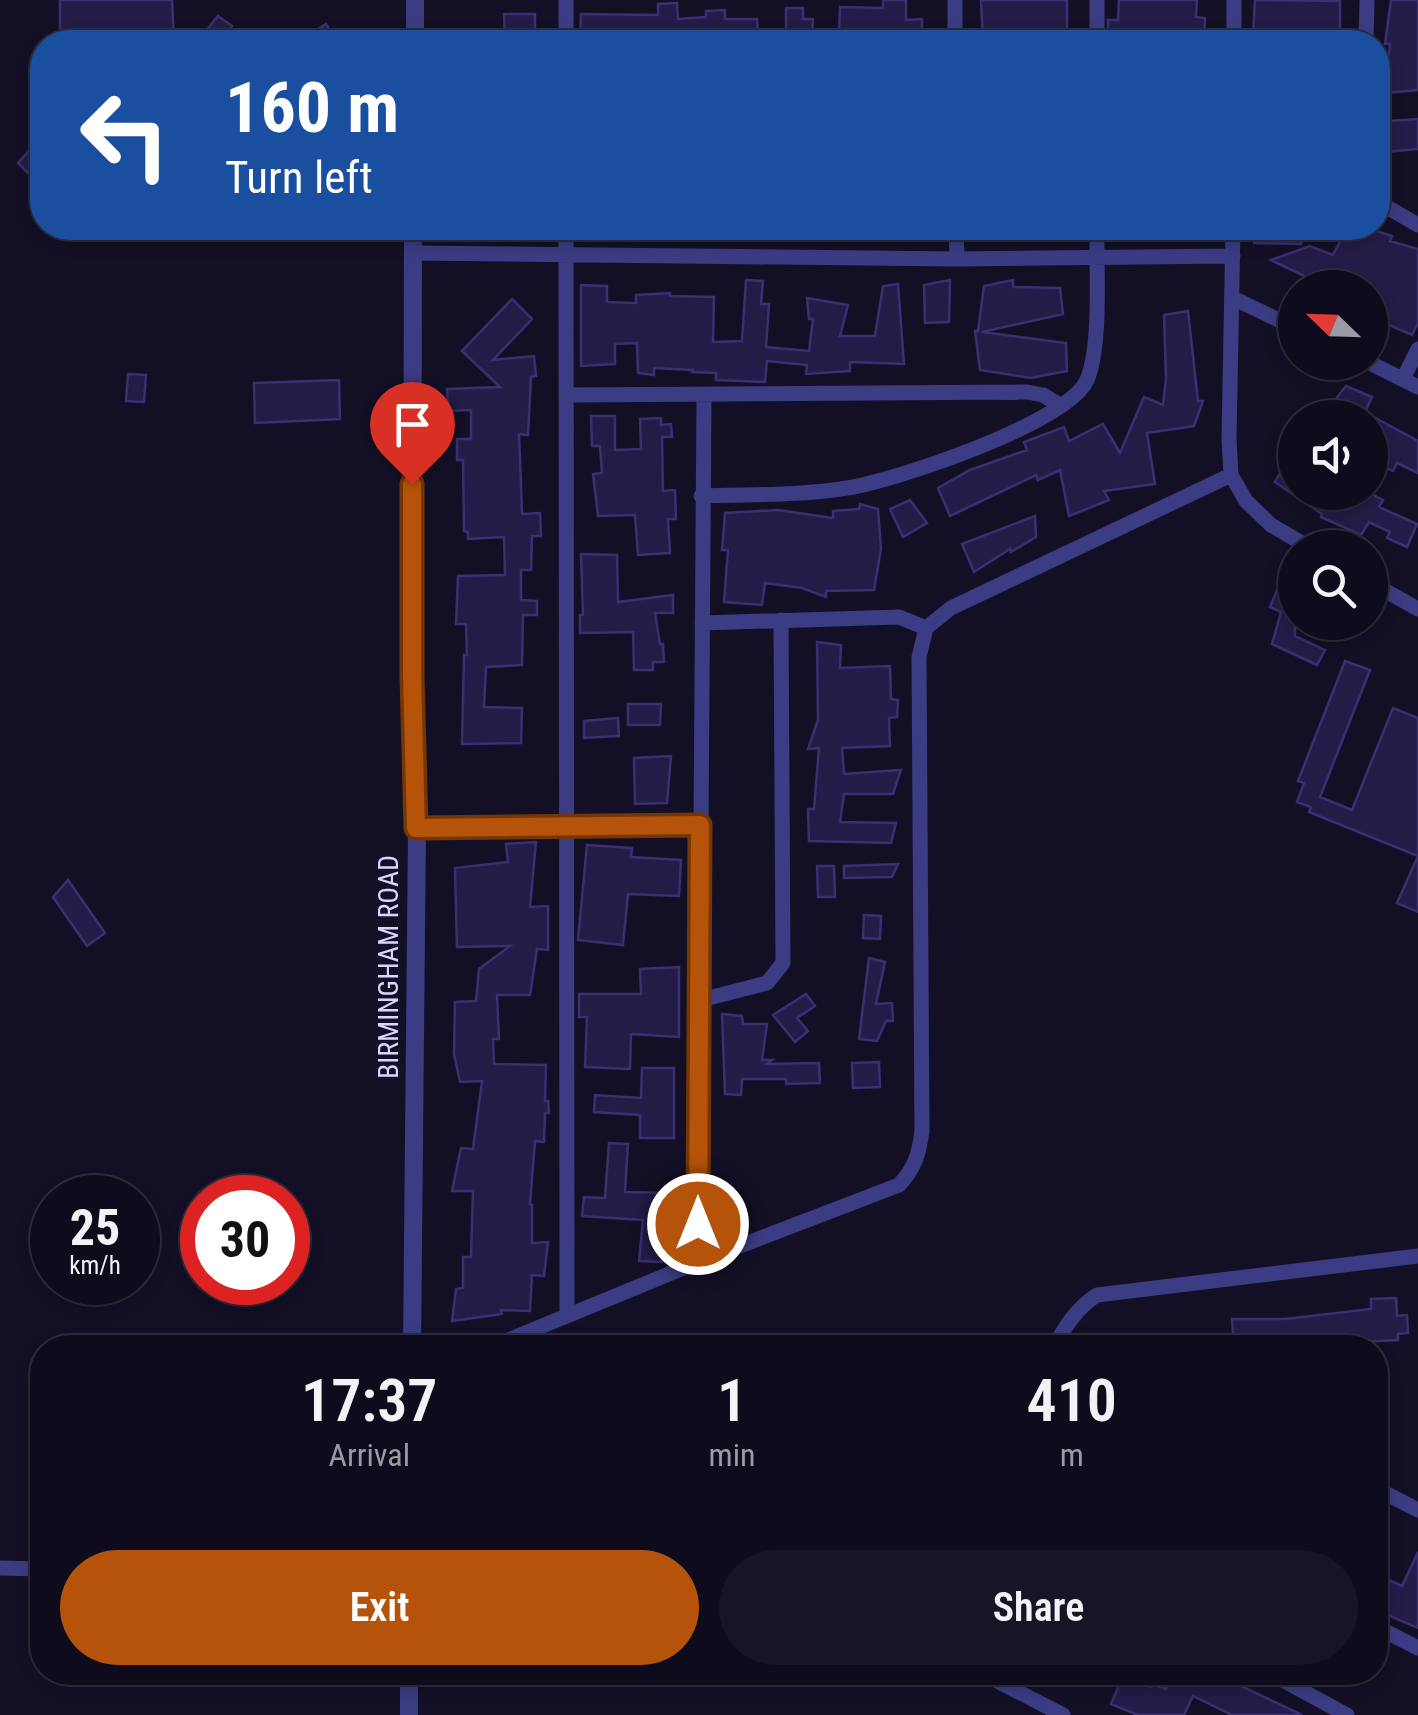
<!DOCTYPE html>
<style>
:root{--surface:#0e0c1c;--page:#171525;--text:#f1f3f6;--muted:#9b9ba3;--line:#2e2c3b;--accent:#b45309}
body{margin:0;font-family:"Roboto Condensed",sans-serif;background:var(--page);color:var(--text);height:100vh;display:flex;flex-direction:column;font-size:38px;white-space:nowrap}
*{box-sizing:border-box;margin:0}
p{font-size:32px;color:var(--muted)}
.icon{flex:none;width:55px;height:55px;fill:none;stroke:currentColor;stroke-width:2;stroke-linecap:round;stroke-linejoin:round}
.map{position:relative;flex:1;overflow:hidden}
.panel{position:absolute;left:30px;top:1335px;width:1358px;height:350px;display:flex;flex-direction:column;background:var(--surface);border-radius:40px;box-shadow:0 5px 15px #0003,0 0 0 2px var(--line)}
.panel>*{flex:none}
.hud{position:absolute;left:30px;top:30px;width:1360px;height:210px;border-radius:40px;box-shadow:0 5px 15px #0003,0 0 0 2px var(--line);background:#1a4fa0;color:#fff;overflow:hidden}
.needle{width:65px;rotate:293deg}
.tools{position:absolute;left:1278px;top:270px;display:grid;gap:20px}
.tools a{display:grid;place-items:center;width:110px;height:110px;border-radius:50%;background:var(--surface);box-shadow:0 5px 15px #0003,0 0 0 2px var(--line);font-size:50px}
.speed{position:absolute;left:30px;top:1175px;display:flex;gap:20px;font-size:50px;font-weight:700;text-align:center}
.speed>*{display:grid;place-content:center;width:130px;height:130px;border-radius:50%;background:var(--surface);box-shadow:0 5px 15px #0003,0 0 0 2px var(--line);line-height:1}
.speed small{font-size:25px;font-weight:400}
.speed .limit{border:15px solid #d22;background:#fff;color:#111}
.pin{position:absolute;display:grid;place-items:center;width:85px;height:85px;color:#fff;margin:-102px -42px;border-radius:50% 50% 50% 0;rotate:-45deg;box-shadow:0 0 10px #0007}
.pin .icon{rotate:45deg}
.me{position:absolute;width:110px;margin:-55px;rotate:0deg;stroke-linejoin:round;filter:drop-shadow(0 0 8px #0008)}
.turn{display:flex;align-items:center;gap:35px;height:210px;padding:0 30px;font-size:45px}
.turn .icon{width:130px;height:130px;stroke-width:2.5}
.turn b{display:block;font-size:70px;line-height:85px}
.eta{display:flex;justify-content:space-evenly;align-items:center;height:170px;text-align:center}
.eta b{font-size:60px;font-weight:600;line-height:70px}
.cta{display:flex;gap:20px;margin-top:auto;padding:20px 30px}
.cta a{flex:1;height:115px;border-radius:60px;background:var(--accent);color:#fff;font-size:40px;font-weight:600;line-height:115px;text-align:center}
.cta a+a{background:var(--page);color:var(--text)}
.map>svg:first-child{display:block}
.building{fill:#231c46;stroke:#392f72;stroke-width:2.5}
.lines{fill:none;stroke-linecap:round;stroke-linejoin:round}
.minor{stroke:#3c3c84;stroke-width:15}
.tertiary{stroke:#3c3c84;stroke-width:18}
.route-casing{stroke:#753606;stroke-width:25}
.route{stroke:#b45309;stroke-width:18}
.labels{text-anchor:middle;stroke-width:10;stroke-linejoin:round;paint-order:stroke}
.street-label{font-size:28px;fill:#d8d5fe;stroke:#131026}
</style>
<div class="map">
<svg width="1418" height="1715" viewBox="0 0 1418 1715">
<rect width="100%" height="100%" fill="#131026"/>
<!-- building -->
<path class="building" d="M60,0H172L174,42H60Z
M883,0H906V20L922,19V38L907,39V42H884V39L847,38V32H839L840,7L883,8Z
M981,0H1067V42H983Z
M1119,0H1197L1196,17L1205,18L1204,42H1108V20H1118Z
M1255,0L1340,1V42H1304V30L1253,34Z
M1391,0H1418V90L1385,93L1390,44H1385Z
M677,3L678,19L706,17V11L725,10V19H757L758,37L706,41V37L659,41V37L580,38L581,14L658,15V4Z
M786,8H803V19H813L812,38L786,37Z
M504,14H535V42H505Z
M218,16L232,26L219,42H197Z
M326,24L334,37L326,42H298Z
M1418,119V149L1384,152L1389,121Z
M42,137V187L18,163Z
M1254,228H1303L1301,244L1254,243Z
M1347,228H1368L1392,236L1390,241L1418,249V323L1412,335L1370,317V288H1318L1321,284L1271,260L1310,246L1333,255Z
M746,280L763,281L761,304H769L766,347L809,351L813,319H809L807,298L848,305L840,336H875L883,286L898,284L904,364L850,362V371L806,374L807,365L767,361L765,382L716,380V373L692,372L693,370L654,368V375L638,373L637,343L615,344V364L581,366V285L607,286V302L636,303V295L670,293V296L714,297L713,342L742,341Z
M950,280L949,322L925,323L924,285Z
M1013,280V287L1060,288L1063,314L982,332L1066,343L1067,371L1031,378L980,370L975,331H978L984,286Z
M512,299L532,319L493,360L534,356L536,376L531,377L528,435L519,434L521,485L522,514L540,513L541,536H532L531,570H521V600L537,601V615H523L522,665L486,667L484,707L522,708L521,743L462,744L464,655H467L466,624H456L458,576L505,575L504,537L468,539V532L464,531L463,460H457V439H471V410L448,411L447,389L500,387L462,351Z
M1188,311L1198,401H1203L1194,426L1147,433L1155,484L1104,491L1109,500L1069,516L1060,470L1038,480L1036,475L950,516L938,488L970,470L1027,450L1024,442L1064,427L1069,441L1103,424L1120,453L1144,397L1163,405L1166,379L1164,315Z
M128,374L146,375L144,402L126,401Z
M339,380L340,419L255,423L254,383Z
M1346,386L1372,397L1362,418H1321Z
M1370,415L1418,441V473L1397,463L1393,471L1370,461Z
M591,416H615V450L641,449L640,419L661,418V425L671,424L672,437H662L663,491L675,490L676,519H668L670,553L638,555L635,515L598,516L593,474L602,473L600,446H592Z
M1295,446V492H1368L1383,500L1379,507L1417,524L1407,547L1387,538L1390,532L1369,522L1361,535L1321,517L1322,514L1275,482Z
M910,500L927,523L903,537L890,509Z
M860,504L878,509L881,549L874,590L826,591V597L802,588L765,583L762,605L724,602L728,550H722L725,513L778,510L833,518V511L859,509Z
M1035,516L1036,537L1011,552L1010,549L974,572L962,544Z
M581,554L617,555L618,602L673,595V613H655L660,644H663L664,662H653V670H634L633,632L580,633V615H583Z
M1284,573L1295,577V636L1325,650L1317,665L1272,644L1281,612L1270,607Z
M817,642L841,645L840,668L890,666L891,699L898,700L897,717L889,718L890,746L842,748L844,774L901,770L893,794H844L840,822L896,823L891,843L809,841L808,809H814L819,748L808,749L818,720Z
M1345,661L1370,670L1320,797L1352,810L1393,708L1418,718V912L1397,903L1418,856L1309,812L1311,807L1297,802L1304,783L1298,781Z
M628,704H661L660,725H628Z
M618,718L619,736L584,738V721Z
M671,756L667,803L635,804L634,758Z
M536,842L530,907L548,906V950L537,949L530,995H497L499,1039H493L494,1064L546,1065L545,1101H548L549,1113H545L544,1142L535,1141L530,1204L532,1205V1243L548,1242L544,1276L532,1275L530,1311L501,1310L502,1314L452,1321L456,1289L463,1288V1257H471L473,1191H452L461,1148L473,1149L482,1081L460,1082L454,1054L455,1002L476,1001L479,969L510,946L457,947L455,868L508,862L506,844Z
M587,845L632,848L631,857L681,860L679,896L628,894L623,945L578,940Z
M898,864L892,877L844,878V866Z
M817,866H834L835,897H818Z
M68,880L105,933L87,946L53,897Z
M864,915L881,916L880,939L863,938Z
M869,958L885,962L876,1004L892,1003L893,1021H886L877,1041L859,1039Z
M679,967V1037L631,1034L630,1069L585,1067L587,1017H579V994H641L640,969Z
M806,994L815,1006L797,1018L808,1031L795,1042L773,1015Z
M722,1014L742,1016L743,1024H767L762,1060H772L767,1064L819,1063L820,1083L786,1084V1079H742L741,1095L725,1094Z
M879,1062L880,1087L853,1088L852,1063Z
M642,1068H674V1138H640V1115L594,1112L595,1095L641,1098Z
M609,1143L628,1144L625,1192L673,1193V1221H666L662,1262L639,1261L643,1220L582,1216L584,1197L605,1198Z
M1396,1298L1397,1316L1407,1315L1408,1333L1398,1334V1340L1355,1342L1326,1348H1234L1232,1319H1285L1371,1309V1299Z
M1418,1552V1628L1376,1610L1389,1580L1402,1586Z
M1173,1672H1192L1216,1683L1220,1676L1302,1715H1232L1193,1696L1184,1715H1138L1111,1704L1123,1676L1151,1687L1153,1684L1166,1689Z"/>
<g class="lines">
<!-- minor -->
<path class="minor" d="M566,0V42
M955,0V42
M1097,42V0
M1234,42V0
M1366,42L1367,0
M1378,197L1385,206L1418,225
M566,228L567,1314
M956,228L957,259
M1233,228L1229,439L1231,475L1246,501L1271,525L1310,548
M412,253L957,259L1233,256
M1233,298L1295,328
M1368,362L1418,387
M1403,379L1418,349
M568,395L1027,392L1043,395L1061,406
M701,496C749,494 800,496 847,488C894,481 1068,423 1087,380C1102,344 1096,267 1097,228
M1370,582L1418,609
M702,623L899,617L926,628
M417,828L700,825
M701,1000L767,983L783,963L781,620
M698,1262L704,396
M489,1348L698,1262L899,1185C915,1168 919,1154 922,1131L919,657L926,628L951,608L1231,475
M1054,1348C1065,1326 1077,1308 1097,1295L1418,1256
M1375,1488L1418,1510
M0,1568L42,1569
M1375,1626L1418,1648
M980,1672L1063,1715
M1268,1672L1347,1715"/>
<!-- tertiary -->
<path class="tertiary" d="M415,42V0
M412,1348L417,828L412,676L413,228
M409,1715V1672"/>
</g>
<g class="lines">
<defs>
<path id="route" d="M412,484V676L416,828L700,825L698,1224"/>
</defs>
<!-- route casing -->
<use href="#route" class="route-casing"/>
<!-- route -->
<use href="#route" class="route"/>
</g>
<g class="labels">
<!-- street labels -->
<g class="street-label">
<text transform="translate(388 967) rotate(-90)" y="10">BIRMINGHAM ROAD</text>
</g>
</g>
</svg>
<div class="tools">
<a><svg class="needle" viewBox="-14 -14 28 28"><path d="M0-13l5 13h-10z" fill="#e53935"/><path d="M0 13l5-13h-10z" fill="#9b9ba3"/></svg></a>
<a><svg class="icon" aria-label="sound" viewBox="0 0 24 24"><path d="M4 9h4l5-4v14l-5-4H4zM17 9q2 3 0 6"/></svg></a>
<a><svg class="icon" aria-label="search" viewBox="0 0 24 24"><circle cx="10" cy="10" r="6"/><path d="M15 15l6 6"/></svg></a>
</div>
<div class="speed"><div>25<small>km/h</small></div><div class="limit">30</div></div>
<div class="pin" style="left:412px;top:484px;background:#d93025"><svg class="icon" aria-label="arrive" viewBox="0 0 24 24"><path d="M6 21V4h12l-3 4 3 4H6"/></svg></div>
<svg class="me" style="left:698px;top:1224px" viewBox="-20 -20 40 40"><circle r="17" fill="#b45309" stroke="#fff" stroke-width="3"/><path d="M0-11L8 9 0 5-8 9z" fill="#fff"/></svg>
<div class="hud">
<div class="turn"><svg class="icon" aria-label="left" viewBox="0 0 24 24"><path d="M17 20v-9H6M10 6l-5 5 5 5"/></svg><div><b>160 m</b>Turn left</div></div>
</div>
<section class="panel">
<div class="eta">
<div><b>17:37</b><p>Arrival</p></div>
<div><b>1</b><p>min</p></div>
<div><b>410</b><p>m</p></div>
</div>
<div class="cta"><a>Exit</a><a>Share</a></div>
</section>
</div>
